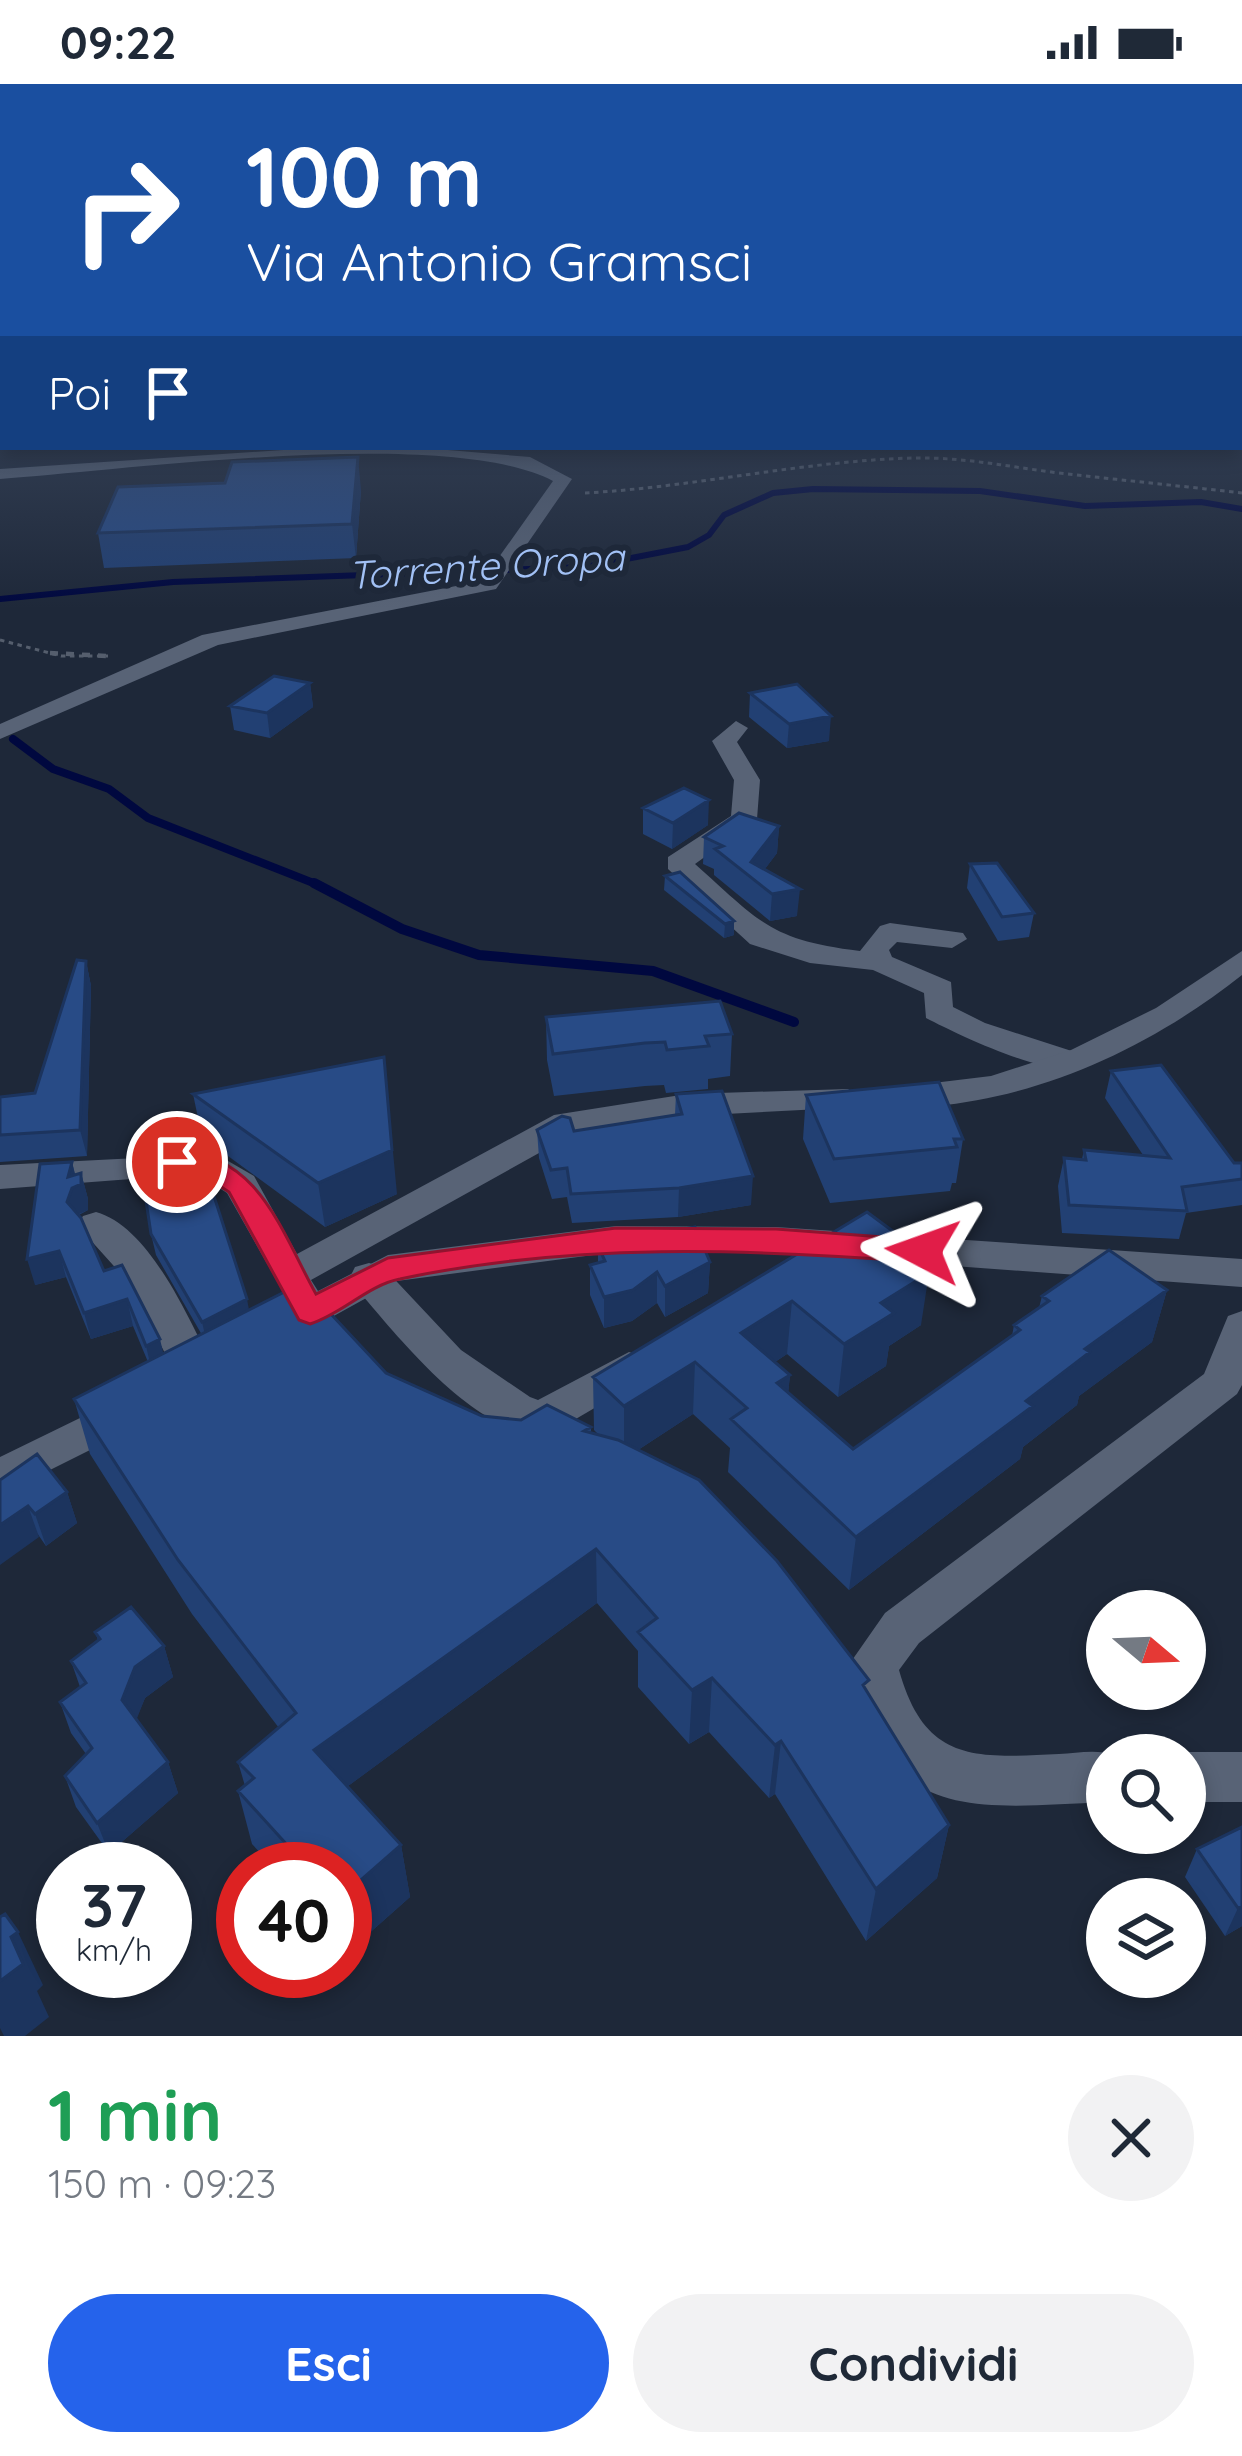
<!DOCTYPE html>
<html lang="it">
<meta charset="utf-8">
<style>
:root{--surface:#fff;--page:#f2f2f3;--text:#1f2937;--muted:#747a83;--accent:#2563eb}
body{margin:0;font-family:Quicksand,sans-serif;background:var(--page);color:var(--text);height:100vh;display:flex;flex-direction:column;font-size:45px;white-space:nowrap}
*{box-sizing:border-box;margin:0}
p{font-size:39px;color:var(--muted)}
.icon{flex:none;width:66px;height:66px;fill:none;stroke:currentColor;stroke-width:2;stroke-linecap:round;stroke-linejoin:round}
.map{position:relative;height:1952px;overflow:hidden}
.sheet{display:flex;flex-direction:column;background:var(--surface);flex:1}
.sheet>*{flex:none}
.hud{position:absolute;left:0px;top:0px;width:1242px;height:366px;box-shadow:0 6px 18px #0003;background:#1a4fa0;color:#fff;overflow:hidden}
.needle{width:78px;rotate:109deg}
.tools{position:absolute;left:1086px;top:1506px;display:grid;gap:24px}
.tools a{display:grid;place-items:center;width:120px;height:120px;border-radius:50%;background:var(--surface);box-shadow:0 6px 18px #0003;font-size:60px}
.speed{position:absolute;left:36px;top:1758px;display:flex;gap:24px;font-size:60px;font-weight:700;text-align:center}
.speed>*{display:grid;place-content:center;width:156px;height:156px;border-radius:50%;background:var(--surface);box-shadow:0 6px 18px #0003;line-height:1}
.speed small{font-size:30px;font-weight:400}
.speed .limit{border:18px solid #d22;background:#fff;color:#111}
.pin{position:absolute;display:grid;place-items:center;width:102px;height:102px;color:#fff;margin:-51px;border:6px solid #fff;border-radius:50%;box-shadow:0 3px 12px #0007}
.me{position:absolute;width:132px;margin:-66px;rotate:274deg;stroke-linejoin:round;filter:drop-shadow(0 0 9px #0008)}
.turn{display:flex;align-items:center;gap:42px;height:252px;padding:0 48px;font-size:54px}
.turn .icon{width:156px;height:156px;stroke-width:2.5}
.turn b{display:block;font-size:84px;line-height:102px}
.then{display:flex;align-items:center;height:114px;padding:0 48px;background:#0003;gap:24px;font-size:45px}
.round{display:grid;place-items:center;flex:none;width:126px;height:126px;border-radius:63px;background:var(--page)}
.head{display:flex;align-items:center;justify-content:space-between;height:204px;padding:0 48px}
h1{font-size:72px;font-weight:700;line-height:90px;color:#1e9e55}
.action{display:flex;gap:24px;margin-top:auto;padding:24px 48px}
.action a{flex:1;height:138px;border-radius:72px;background:var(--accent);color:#fff;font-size:48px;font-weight:700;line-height:138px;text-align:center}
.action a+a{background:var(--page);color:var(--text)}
.status{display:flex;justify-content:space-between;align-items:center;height:84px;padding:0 60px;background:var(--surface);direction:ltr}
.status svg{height:33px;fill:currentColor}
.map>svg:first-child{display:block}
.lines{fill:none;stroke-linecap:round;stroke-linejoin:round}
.stream-far2{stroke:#00083f;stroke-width:6}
.stream-far1{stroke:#00083f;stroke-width:8}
.stream{stroke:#00083f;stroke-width:10}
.path-far1{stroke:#555e6d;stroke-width:3;stroke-dasharray:4.5 4.5;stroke-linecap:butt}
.path{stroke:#555e6d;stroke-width:4.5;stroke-dasharray:8 8;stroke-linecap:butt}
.minor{fill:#586376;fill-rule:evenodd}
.tertiary{fill:#586376;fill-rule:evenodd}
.secondary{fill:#5e7293;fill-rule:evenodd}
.wall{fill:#224073}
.shaded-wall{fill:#1c345e}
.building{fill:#284b86;stroke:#1c345e;stroke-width:3}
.route{fill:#e11d48;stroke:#92132f;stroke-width:3}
.labels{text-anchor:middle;stroke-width:12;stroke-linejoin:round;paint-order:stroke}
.far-water-label{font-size:39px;font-style:italic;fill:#a2c1f5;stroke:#1e2839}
</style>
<div class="status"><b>09:22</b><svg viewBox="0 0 49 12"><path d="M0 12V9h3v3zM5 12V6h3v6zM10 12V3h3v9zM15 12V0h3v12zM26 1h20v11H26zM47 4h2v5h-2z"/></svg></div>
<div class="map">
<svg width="1242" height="1952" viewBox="0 0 1242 1952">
<rect width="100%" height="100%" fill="#1e2839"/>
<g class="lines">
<!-- stream-far2 -->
<path class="stream-far2" d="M0,515L173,498L585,483L688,463L709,451L724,431L773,409L813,405L980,407L1085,422L1201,418L1242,425"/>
<!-- stream-far1 -->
<path class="stream-far1" d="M13,655L53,685L109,705L148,734L321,802"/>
<!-- stream -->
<path class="stream" d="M314,799L402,845L479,871L653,887L794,938"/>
<!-- path-far1 -->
<path class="path-far1" d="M585,409C696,403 802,377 913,374C964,373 1010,383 1059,389C1120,396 1181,402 1242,409
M0,556L61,572H108"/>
<!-- path -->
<path class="path" d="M50,569L108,572"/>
<!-- minor -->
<path class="minor" d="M736,637L748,644L737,658L760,696L757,735L695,780C760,838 770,856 860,867L880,842L890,839L963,849L967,855L952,864L897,858L889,866L892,873L951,898L953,923L985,939L1081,970L1086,977L1081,984C1046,993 959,951 926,934L924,909L873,886L810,879L750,860L668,785V773L731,732L734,696L712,657Z
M96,1128C153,1144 192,1243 218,1292L212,1303L197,1308L182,1303L130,1200L77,1141L83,1132Z
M369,1179L383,1183L461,1266L530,1313L538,1316L629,1268L644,1273L650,1284L644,1295L557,1346C486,1369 396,1249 355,1203L350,1193L355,1183Z
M1242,1227V1301L1237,1310L919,1559L899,1586C925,1679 975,1674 1059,1670C1077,1669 1097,1665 1115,1671H1107V1718C972,1724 885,1741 848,1582L885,1529L1204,1290L1228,1232Z
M1185,1668H1242V1718H1185V1671H1177Z"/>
<!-- tertiary -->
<path class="tertiary" d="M412,363L530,373L572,395L496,505L218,561L0,655V640L202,551L482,497L553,397C448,342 128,386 0,395V385L298,365Z
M1242,867V891C1155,960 1047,1012 935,1022C917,1023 895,1030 883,1014L900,1003L991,992L1071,966L1156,924Z
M848,1005L865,1016L860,1023L687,1032L575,1049L311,1196L318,1207L388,1171L616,1142L776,1143L1242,1175V1203L776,1169L616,1168L397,1197L285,1259L271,1254L265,1244L271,1234L291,1222L227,1109L197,1090L0,1105V1081L216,1070L254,1092L297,1170L554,1031L687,1010Z
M123,1313L138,1318L144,1330L138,1342L0,1411V1373Z"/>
<!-- secondary -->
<path class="secondary" d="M0,315H3V325H0Z"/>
</g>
<!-- wall -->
<path class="wall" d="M225,399L361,406L356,474L104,484L98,449Z
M310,599L313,623L270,654L234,646L230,622Z
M750,609L829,657L787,664L749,633Z
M643,724L708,741L672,765L643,750Z
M779,742L777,769L764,786L797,832L770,837L714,791V785L703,780L704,753Z
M970,780L1034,829L1029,853L998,857L967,804Z
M680,788L734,851L724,854L664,806L665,792Z
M86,877L91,902L87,1072L0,1078V1013L35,1009Z
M546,933L732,950L730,992L708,995V1005L666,1009L664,1001L645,1002L554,1012L547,976Z
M1111,987L1234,1079H1242V1121L1186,1129L1179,1155L1062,1149L1058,1102L1064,1074L1082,1075L1084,1066L1143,1071L1105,1014Z
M193,1010L397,1110L325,1143L202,1053Z
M676,1010L751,1121L678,1133L572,1139L567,1113L552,1115L539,1074L537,1046L574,1047L675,1031Z
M806,1011L963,1055L956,1099H952L950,1107L830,1119L803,1055Z
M72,1078L75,1091L81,1089L88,1115V1126L79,1131L104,1187L163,1270L202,1251L156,1171L151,1150L249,1226L386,1289L482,1332L591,1343V1349L600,1352L594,1346L593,1293L897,1165L921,1241L889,1262L886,1282L838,1313L787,1270L775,1278L790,1291L788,1309L853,1365L1012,1252L1014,1241L1039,1224L1042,1212L1167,1206L1152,1258L1079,1312L1077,1321L1023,1363L1020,1375L849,1506L728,1388L730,1364L693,1330L638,1366L867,1608L949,1741L937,1794L866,1857L775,1710L769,1714L709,1648L689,1660L638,1603V1567L597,1519L348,1702L401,1761L410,1813L348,1868L345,1864V1785H275L252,1760L238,1707L245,1702L238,1678L279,1644L192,1530L90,1370L74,1315L148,1278L133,1242L91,1255L66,1193L35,1201Z
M598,1162L710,1178L708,1209L665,1233L657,1219L632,1237L604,1244L590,1211V1181L598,1178Z
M0,1396L67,1408L77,1439L46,1462Z
M95,1548L164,1562L173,1593L145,1614L136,1635L168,1678L178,1709L109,1769L76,1723L65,1692L86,1670L71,1649L60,1618L80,1603L71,1577L98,1556Z
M1242,1743V1842L1225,1852L1185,1793L1197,1765Z"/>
<!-- shaded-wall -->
<path class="shaded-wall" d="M358,373L361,406L356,474L352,440Z
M310,599L313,623L270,654L267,629Z
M831,632L829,657L787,664L789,640Z
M709,716L708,741L672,765L673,739Z
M779,742L777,769L756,797L751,778Z
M800,805L797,832L770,837L772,810Z
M734,837V851L724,854L725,840Z
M86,877L91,902L87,1072L80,1046Z
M384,973L397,1110L325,1143L318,1099Z
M72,1078L78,1102L81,1089L88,1115V1126L79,1130L74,1144L67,1118L68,1093Z
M753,1092L751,1121L678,1133L679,1104Z
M898,1151L891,1203L887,1158Z
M59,1167L66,1193L35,1201L27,1175Z
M710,1178L708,1209L665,1233V1202Z
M657,1188V1219L632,1237L604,1244V1213Z
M929,1189L921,1241L889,1262L886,1282L838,1313L844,1260L881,1219Z
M1167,1206L1152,1258L1079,1312L1077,1321L1023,1363L1020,1375L849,1506L856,1453L1026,1317L1085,1265Z
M127,1215L133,1242L91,1255L84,1229Z
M247,1215L251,1237L207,1260L202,1238Z
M792,1217L787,1270L738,1302L741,1249Z
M160,1255L166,1281L152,1288L146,1262Z
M695,1278L693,1330L624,1375V1322Z
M790,1291L785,1343L777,1299Z
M67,1408L77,1439L46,1462L35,1430Z
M28,1422L39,1453L0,1481V1441Z
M596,1465L597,1519L325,1719L314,1666Z
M164,1562L173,1593L145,1614L132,1647L122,1616L135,1583Z
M712,1594L709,1648L689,1660L692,1606Z
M781,1657L775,1710L769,1714L775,1661Z
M168,1678L178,1709L109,1769L97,1739Z
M949,1741L937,1794L866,1857L876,1805Z
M401,1761L410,1813L348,1868L345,1852V1810Z
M1242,1822V1842L1225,1852L1238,1824Z
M18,1848L43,1901L37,1907L49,1933L25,1952H4L0,1944V1897L11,1853Z"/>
<!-- building -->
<path class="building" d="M0,280L3,286V299L0,300Z
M358,373L352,440L98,449L118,403L225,399L232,378Z
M274,592L310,599L267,629L230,622Z
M797,600L831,632L789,640L750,609Z
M684,704L709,716L673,739L643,724Z
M739,729L779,742L751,778L800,805L772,810L715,765L723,762L704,753Z
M997,779L1034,829L1002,833L970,780Z
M680,788L734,837L725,840L665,792Z
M77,876L86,877L80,1046L0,1051V1013L35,1009Z
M720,917L732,950L705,952L709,962L667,966L665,958L645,959L553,970L546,933Z
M384,973L392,1066L318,1099L193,1010Z
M1161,981L1234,1079H1242V1095L1182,1103L1187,1127L1069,1121L1064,1074L1086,1076L1084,1066L1170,1074L1111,987Z
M939,998L963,1055H954L957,1063L834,1075L806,1011Z
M722,1007L753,1092L679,1104L571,1110L567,1084L551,1086L537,1046L562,1032L570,1034L574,1047L682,1030L676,1010Z
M191,1073L204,1081L247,1215L202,1238L151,1150L140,1077Z
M72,1078L68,1093L81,1089V1100L72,1104L67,1118L81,1134L104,1187L122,1181L160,1255L146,1262L127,1215L84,1229L59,1167L27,1175L40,1080Z
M867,1128L898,1151L887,1158L929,1189L881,1219L894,1229L844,1260L792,1217L741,1249L790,1291L777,1299L853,1365L1020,1246L1014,1241L1049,1217L1042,1212L1109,1166L1167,1206L1085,1265L1090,1268L1026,1317L1033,1322L856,1453L731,1335L747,1324L695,1278L624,1322L593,1293Z
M695,1143L710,1178L665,1202L657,1188L633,1206L604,1213L590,1181L605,1177L598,1162Z
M302,1199L386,1289L482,1332L521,1336L547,1321L591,1343L584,1347L618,1356L699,1396L777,1477L869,1596L863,1601L949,1741L876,1805L781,1657L775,1661L712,1594L692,1606L638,1548L657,1534L596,1465L314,1666L401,1761L345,1810V1785H309L238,1707L254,1694L238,1678L296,1629L178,1476L74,1315Z
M37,1370L67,1408L35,1430L28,1422L0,1441V1396Z
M131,1523L164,1562L135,1583L122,1616L168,1678L97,1739L65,1692L92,1664L60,1618L86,1599L71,1577L100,1555L95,1548Z
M1242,1743V1822L1238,1824L1197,1765Z
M5,1830L18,1848L11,1853L23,1880L0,1897V1833Z"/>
<!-- sky -->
<linearGradient id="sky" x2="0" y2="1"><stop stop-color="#10161f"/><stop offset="0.48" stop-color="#3b485f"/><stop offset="1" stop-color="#3b485f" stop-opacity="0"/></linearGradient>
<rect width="1242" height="525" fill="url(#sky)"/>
<!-- route -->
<path class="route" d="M177,1068C258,1068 282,1149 316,1210L388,1174L616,1144L776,1145L923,1156L939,1167L923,1178C748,1165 573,1158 400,1195C368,1201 342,1230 310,1240L299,1236L229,1108L197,1087L167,1084L163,1078L167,1071Z"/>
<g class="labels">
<!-- far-water labels -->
<g class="far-water-label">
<text transform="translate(486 482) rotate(-4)" y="14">Torrente Oropa</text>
</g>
</g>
</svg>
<div class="tools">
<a><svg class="needle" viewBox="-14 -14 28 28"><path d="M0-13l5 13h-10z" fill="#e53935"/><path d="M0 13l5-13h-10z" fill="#747a83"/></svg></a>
<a><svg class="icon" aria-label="search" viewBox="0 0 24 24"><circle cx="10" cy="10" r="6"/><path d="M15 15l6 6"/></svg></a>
<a><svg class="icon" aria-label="layers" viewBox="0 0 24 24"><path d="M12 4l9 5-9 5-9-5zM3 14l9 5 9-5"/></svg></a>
</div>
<div class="speed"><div>37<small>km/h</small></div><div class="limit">40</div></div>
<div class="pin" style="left:177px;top:1078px;background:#d93025"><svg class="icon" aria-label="arrive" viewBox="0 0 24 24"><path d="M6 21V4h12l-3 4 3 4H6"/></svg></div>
<svg class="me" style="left:923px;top:1167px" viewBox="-20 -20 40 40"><path d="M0-17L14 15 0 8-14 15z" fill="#e11d48" stroke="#fff" stroke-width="4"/></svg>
<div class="hud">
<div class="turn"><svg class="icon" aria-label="right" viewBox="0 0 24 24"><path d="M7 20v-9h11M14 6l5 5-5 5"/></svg><div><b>100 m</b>Via Antonio Gramsci</div></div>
<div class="then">Poi<svg class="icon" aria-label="arrive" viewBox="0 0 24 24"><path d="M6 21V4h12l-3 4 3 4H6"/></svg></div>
</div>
</div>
<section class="sheet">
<div class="head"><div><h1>1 min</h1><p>150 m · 09:23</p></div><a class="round"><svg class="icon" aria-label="close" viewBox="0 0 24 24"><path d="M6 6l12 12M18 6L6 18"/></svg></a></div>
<div class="action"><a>Esci</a><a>Condividi</a></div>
</section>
